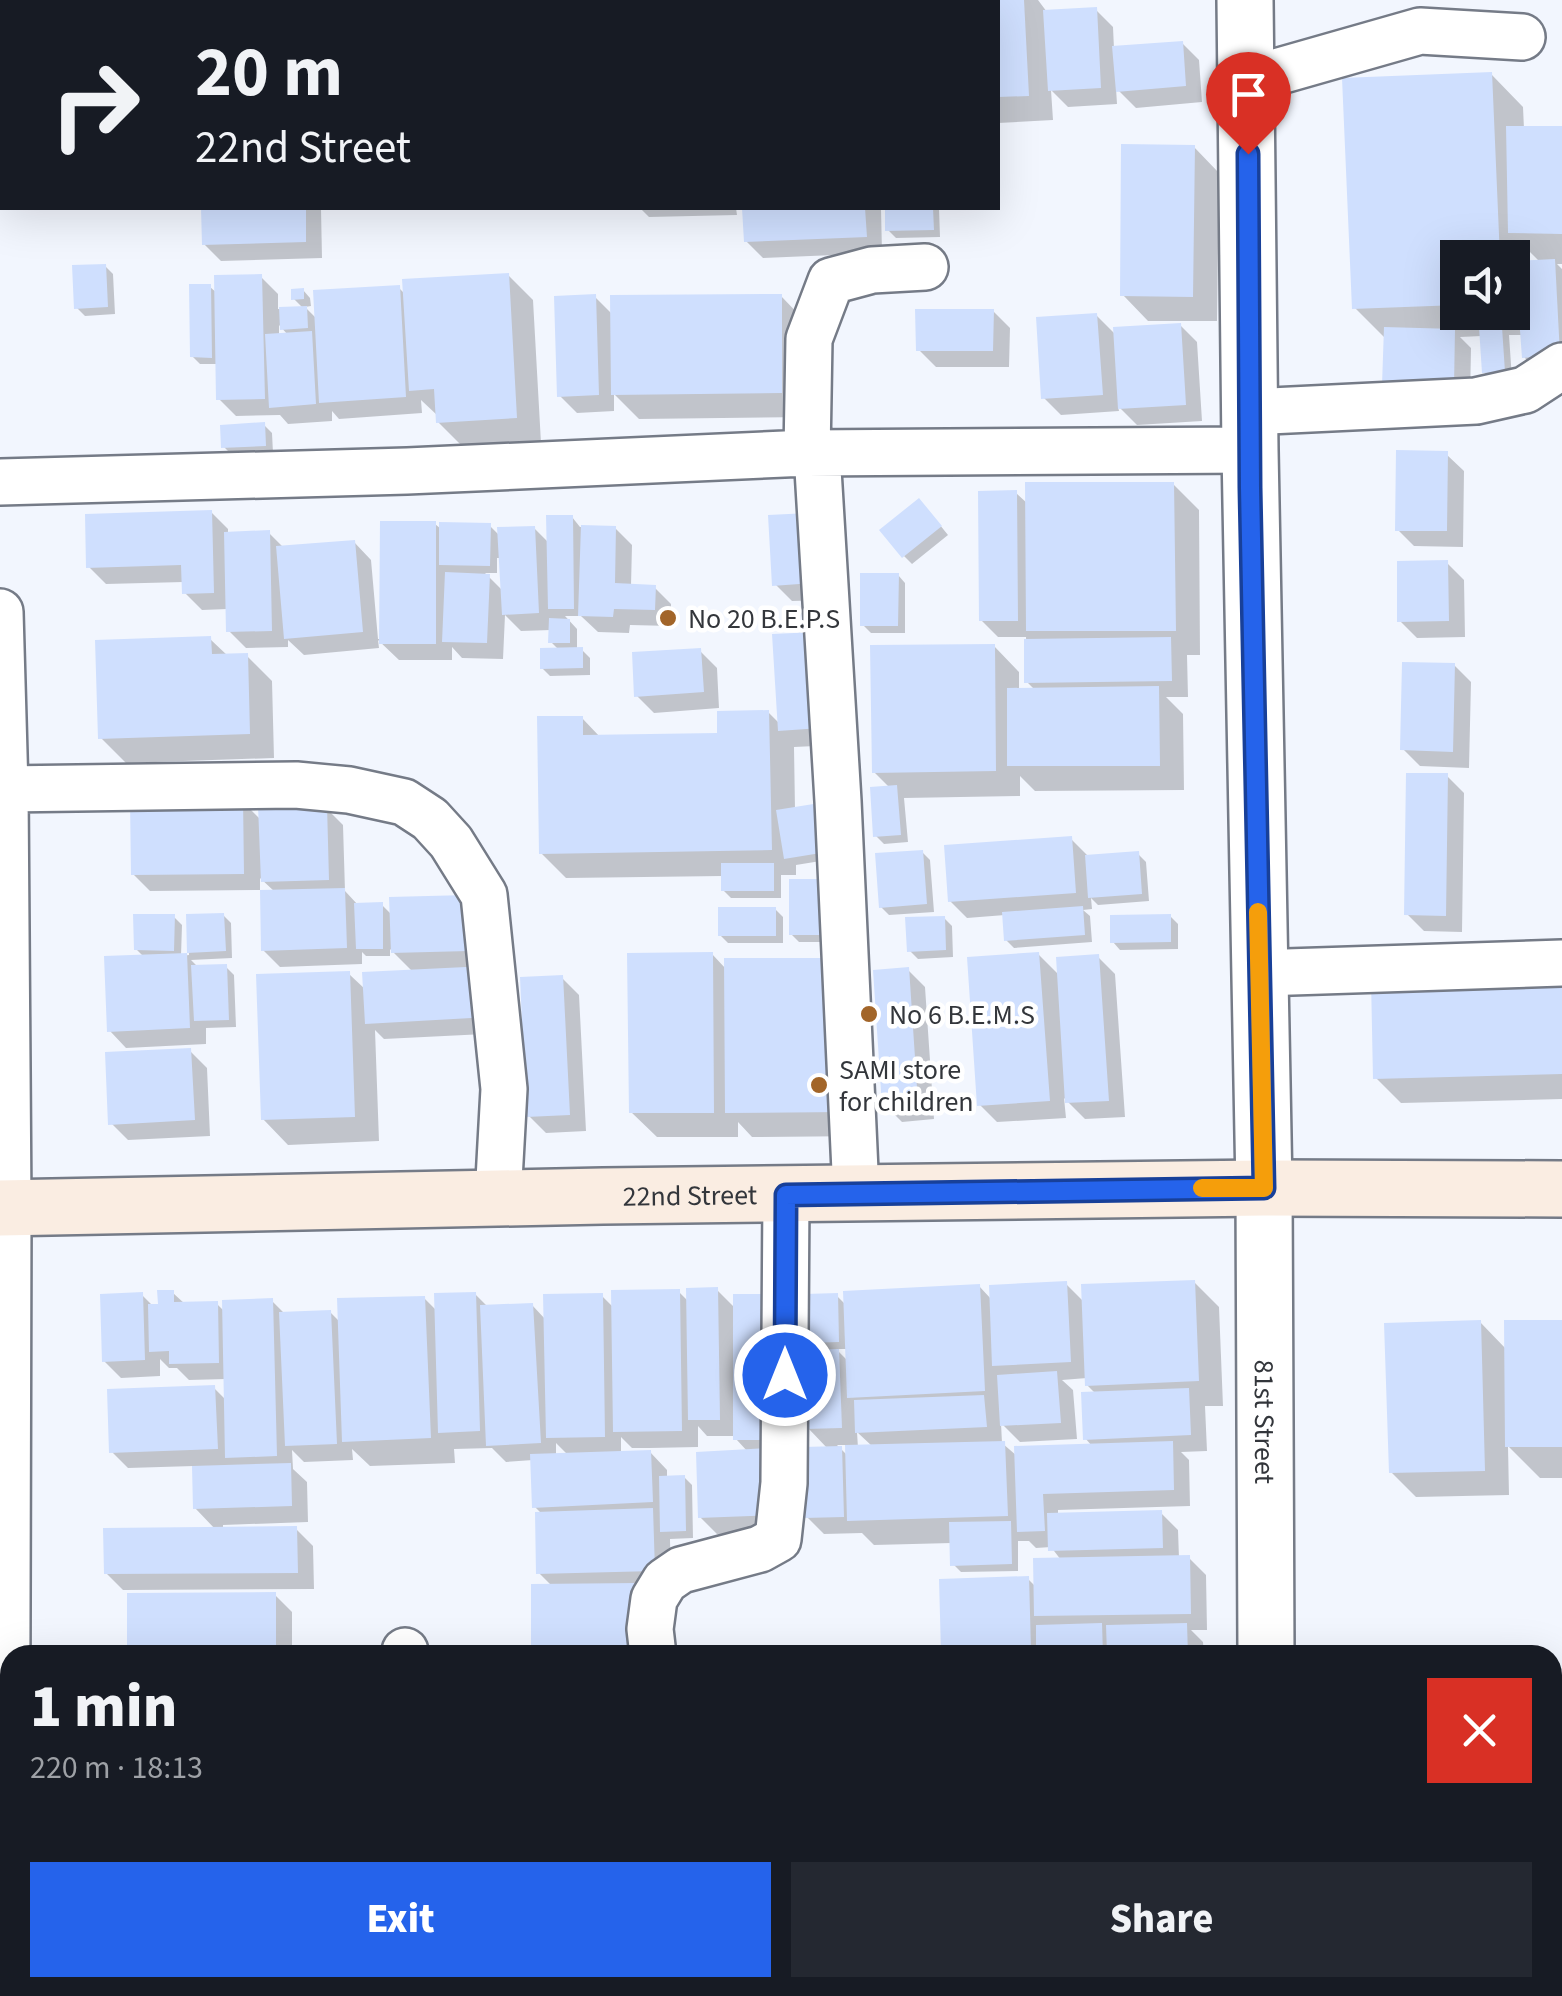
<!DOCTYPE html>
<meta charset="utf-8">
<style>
:root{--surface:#171b24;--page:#242831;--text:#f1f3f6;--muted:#9ea1a6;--accent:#2563eb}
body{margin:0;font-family:"Source Sans 3",sans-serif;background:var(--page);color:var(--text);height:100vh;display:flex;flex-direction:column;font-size:38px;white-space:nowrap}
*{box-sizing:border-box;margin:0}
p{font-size:32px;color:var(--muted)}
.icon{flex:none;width:55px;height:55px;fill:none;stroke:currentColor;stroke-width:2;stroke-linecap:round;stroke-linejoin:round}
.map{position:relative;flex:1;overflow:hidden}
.panel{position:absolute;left:0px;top:1645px;width:1562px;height:352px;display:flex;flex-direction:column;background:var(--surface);border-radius:30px 30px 0 0;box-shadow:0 10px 40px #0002}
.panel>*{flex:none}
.guide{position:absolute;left:0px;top:0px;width:1000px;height:210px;box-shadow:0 10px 40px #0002;background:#171b24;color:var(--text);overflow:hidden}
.buttons{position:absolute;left:1440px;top:240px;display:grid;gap:20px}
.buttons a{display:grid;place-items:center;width:90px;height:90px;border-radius:0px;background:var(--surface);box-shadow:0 10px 40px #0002;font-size:50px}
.pin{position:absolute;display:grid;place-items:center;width:85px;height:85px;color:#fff;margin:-102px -42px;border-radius:50% 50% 50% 0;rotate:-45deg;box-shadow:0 0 10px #0007}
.pin .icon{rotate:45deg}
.me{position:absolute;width:110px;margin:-55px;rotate:0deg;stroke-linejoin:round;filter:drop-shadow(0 0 8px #0008)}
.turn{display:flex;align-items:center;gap:35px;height:210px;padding:0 30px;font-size:45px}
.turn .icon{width:130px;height:130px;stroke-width:2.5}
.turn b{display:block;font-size:70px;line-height:85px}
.round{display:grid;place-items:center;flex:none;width:105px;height:105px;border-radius:0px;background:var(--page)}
.summary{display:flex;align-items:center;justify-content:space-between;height:170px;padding:0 30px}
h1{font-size:60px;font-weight:800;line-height:75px}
.cta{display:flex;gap:20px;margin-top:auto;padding:20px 30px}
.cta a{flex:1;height:115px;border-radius:0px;background:var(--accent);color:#fff;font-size:40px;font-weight:800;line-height:115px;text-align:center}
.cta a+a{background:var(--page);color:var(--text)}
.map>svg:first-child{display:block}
.shadow{fill:#0003;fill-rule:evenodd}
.building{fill:#cfdffe}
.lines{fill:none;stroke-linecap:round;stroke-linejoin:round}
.minor-casing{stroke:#757b87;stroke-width:50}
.tertiary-casing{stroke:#757b87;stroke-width:60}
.secondary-casing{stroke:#757b87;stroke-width:60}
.minor{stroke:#fff;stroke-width:45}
.tertiary{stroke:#fff;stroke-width:55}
.secondary{stroke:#faede2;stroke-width:55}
.route-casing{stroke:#184099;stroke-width:25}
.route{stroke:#2563eb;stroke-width:18}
.slow{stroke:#f59e0b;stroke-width:18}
.poi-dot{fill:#a26529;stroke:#fff;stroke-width:4}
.labels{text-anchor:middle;stroke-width:9;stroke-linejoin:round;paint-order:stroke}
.poi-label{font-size:28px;fill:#33363b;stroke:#fff;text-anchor:start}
.street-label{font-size:28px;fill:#33363b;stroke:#fff}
</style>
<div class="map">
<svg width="1562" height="1996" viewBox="0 0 1562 1996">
<rect width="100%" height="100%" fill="#f2f6fe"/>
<!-- shadow -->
<path class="shadow" d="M458,0H525V2H459Z
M917,0H1038L1047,12L1096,10L1113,27L1114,49L1182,43L1199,60L1202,102L1136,108L1116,88L1117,104L1068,107L1051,90L1053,120L998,123V2H918Z
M1491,74L1523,107L1524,129L1562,128V264H1557L1562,269V372L1541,374L1524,357L1523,335H1509L1512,379L1492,380L1484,372L1482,336L1460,337L1471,348L1470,402L1386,339L1355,308ZM1529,251L1540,262H1530ZM1458,258H1512V312H1458Z
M1194,147L1219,173L1217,321H1148L1123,295Z
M203,208H321L322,258L221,261L204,244Z
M640,208H736L737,215L649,217Z
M745,208H881L882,253L763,258L746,241Z
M887,208H939L940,237L896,238L888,230Z
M105,266L113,274L115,314L85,316L77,308Z
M508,275L533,300L541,443L463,447L438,422V416L421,400L422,413L339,419L332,411V421L288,424L280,415L236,416L219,399L218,364H200L192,356L210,287L217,293L261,277L278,294V309L303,308L294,299L303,290L310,298L311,306L305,307L317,319L399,288L405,294ZM279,325L288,335L279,336Z
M781,296L806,322L807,417L639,419L614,394V411L577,413L560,396L595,297L613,315Z
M993,311L1010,328L1009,367H936L919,350Z
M1096,315L1116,335L1180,325L1197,342L1202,421L1137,425L1118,406L1119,411L1061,415L1044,398Z
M264,425L272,433L273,453L232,455L224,447Z
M1446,454L1464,471L1463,547L1414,546L1397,529Z
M1173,484L1199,510L1200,655H1187L1188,697H1166L1183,714L1184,790L1035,791L1020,776V796L904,798L908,842L884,844L876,836L890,788L874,772L994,646L1019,672V690H1035L1027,682L1026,637H998L981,620L1016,493L1028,504Z
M927,509L948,535L912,564L904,556Z
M211,512L228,529V534L269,533L284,548L354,542L371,560L378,639H382L435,524L441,529L490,526L500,536L534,528L549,543L572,517L580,527L615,528L632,545L631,586L654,587L671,604V626L630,625L629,633L598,632L581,616H565L577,629V650H582L590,658V675L550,676L542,668L559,650L551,642V630L521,631L505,615L503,659L462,658L452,647V660H399L378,640L379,648L304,655L288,640V647L246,648L229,631L228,609L202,610L185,593L184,582L106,584L89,567ZM497,558H502L503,591L485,573H497Z
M771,518L829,600L792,601L775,584Z
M1447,563L1464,580L1465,637L1417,638L1400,621Z
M898,575L905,583V633H871L863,625Z
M774,636L837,745L794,747L795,809L839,858L796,865V875H781V898H731L723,890V876L566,878L541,853L582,718L601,738L719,736L768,712L780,724Z
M210,639L228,656H247L272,681L274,758L126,763L101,738Z
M700,651L717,668L719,708L654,713L637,696Z
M1454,665L1471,682L1469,768L1420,766L1403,749Z
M1447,776L1464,793L1462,932L1424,931L1407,914Z
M242,801L261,820L326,808L343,825L345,891L359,906L382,905L392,915L466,897L505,1033L384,1039L375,1030L379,1141L288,1145L263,1119L349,974L366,990L413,972L390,949V956H366L362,952V964L280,967L263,950L275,892L260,878V890L150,891L133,874Z
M1071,839L1089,857L1138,854L1146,862L1149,901L1098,905L1091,898L1092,909L1083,910L1090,916L1092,942L1014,948L1006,940L1005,915L967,918L950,901Z
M922,852L930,860L934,912L889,915L881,907Z
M791,881L843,942H799L791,934Z
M775,909L783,917V943H728L720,935Z
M223,915L231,923L232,958L191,960L198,967H226L234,975L236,1027L206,1028V1044L126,1048L110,1031L144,957L136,949L174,917L182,925L181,956L189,955L188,917Z
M1170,916L1178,924V949L1120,950L1113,942Z
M944,918L952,926L953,957L918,959L910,951Z
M712,954L726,969L868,1136L752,1137L738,1122V1137H657L631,1112Z
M1038,954L1059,975L1098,957L1115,974L1125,1117L1085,1119L1064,1098L1066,1118L997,1122L980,1105Z
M908,970L925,987L934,1119L902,1122L885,1105Z
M562,978L579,995L586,1131L546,1133L529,1116Z
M1562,978V1099L1401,1103L1376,1078Z
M190,1051L207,1068L210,1136L128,1140L111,1123Z
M1194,1282L1219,1307L1223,1406H1205L1207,1451L1181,1452L1189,1460L1190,1506L1058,1510V1515L1161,1513L1178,1530L1179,1558H1189L1206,1575L1207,1630H1191L1203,1642L1204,1655H946L944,1652L1028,1579L1036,1587L1061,1560L1051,1547L1036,1548L1029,1541H1018V1571L961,1572L953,1564L952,1543L874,1545L862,1533L824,1534L807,1517L828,1449L808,1428L818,1352L808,1342L837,1296L846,1305L979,1286L992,1300L1066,1284L1084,1302ZM836,1349H848V1361ZM1087,1378V1385L1096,1394L1085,1438L1092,1446L1017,1456L1002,1443L1001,1423L1020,1442L1077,1439L1073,1390L1062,1380ZM857,1432L873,1447L858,1448ZM837,1445H847V1455Z
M717,1290L735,1308L789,1531L717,1534L700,1517L748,1452L736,1439V1436H707L698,1426V1447L650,1448H632L621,1437V1454L650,1452L667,1470V1478L684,1477L692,1485L693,1538L670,1539L671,1587L534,1655L552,1586L539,1573L542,1514L535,1507L533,1460L506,1462L492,1448L454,1449L455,1463L370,1466L352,1449L353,1460L304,1462L292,1450L293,1469L307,1482L308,1522L223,1525V1529H296L313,1546L314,1589L123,1590L106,1573L216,1530L195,1508L194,1466L128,1468L111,1451L214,1388L226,1400V1379L189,1380L177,1368H169L160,1359V1376L121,1378L104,1361L142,1295L154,1307H160L173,1293L185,1304H217L224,1311L272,1301L285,1314L330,1312L340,1322L424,1298L437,1311L475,1294L488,1307L532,1305L546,1320L602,1296L613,1307L679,1292L689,1302ZM556,1443L568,1455L556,1456Z
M1480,1322L1507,1350L1562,1322V1478H1540L1508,1446L1509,1495L1416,1497L1391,1472Z
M275,1595L292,1612V1655H138L130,1647Z
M1552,1732H1562V1800H1552Z
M1552,1823L1562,1832V1996H1362V1988H1552Z
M99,1988H414L415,1996H99Z
M434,1988H671L673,1990V1988H993V1996H434Z
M995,1988H1058V1989L998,1991Z
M1122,1988H1205V1996H1122Z"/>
<!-- building -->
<path class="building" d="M998,0H1024L1029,96L998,97Z
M1097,7L1101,88L1048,91L1043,10Z
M1183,41L1186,86L1116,92L1112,46Z
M1492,72L1500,258H1458V305L1352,309L1342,78Z
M1506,126H1562V234L1508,233Z
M1121,144L1195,145L1193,297L1120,296Z
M201,208H306V242L202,245Z
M742,208H865L867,237L744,242Z
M885,208H933L934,230L885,231Z
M1555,259L1560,355L1522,358L1515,261Z
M106,264L108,307L74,309L72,265Z
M509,273L517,418L436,423L434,389L409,391L402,279Z
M262,274L265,399L216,400L214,275Z
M189,284H211L212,358L190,357Z
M400,285L406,397L319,403L313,290Z
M304,288V299L291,300V289Z
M596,294L599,395L557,397L554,296Z
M782,294V393L611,395L610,295Z
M307,306L308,328L280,330L279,307Z
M915,309H994L993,351H916Z
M1478,312H1501L1505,372L1482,373Z
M1097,313L1103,395L1041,399L1036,317Z
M1181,323L1186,405L1118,409L1113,327Z
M1384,327L1455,329L1454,386L1382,385Z
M312,331L316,404L269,408L265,334Z
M265,422L266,446L221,448L220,425Z
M1396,450L1448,451L1447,531H1395Z
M1025,482H1174L1176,631H1026Z
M1017,490L1018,621H979L978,491Z
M919,498L942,526L902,558L879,530Z
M212,510L214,593L182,594L181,565L86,568L85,514Z
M809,513L813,583L772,586L768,515Z
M546,515H573L574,609H548Z
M380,521H436V644H379Z
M439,522L491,523L490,566L439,565Z
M581,525L616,526L615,583L656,585L655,610L614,609L613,617L578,616Z
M535,526L539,613L502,615L497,527Z
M270,530L272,631L226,632L224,532Z
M355,540L363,632L284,639L276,546Z
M1448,560L1449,621L1397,622V561Z
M445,572L490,574L487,643L442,642Z
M860,573H899L898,626H860Z
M549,618L570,619V643H548Z
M816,632L821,728L778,731L772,634Z
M211,636L212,654L248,653L250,734L98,739L95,640Z
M1171,637L1172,681L1024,683V639Z
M995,644L996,771L872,773L870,645Z
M583,647V668L540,669V648Z
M701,648L704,692L634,697L632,652Z
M1402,662L1455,663L1453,752L1400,750Z
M1159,686L1160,766H1007V688Z
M769,710L772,850L539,854L537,716H583V735L717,733V711Z
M1406,773H1448L1446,916L1404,915Z
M897,785L901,835L873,837L870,787Z
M243,798L244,874L131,875L130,800Z
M826,802L833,851L784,859L776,810Z
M327,805L329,880L261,882L258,806Z
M1072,836L1076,893L948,902L944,845Z
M923,850L927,904L879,908L875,853Z
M1139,851L1142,894L1088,898L1085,855Z
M721,863H774V891H721Z
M789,879H836V935H789Z
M345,888L347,948L261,951L260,890Z
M467,895L469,951L391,953L389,897Z
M383,902V949H356L354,903Z
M1083,906L1085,935L1004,941L1002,912Z
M718,907H776V936H718Z
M224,913L226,951L187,953L190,1028L107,1032L104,956L187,953L186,914Z
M133,914H175L174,951L134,950Z
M1171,914V942L1110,943V915Z
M945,916L946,950L907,952L905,917Z
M713,952L714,1113H629L627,953Z
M1039,952L1050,1101L977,1106L967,957Z
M1099,954L1109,1101L1065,1103L1056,957Z
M724,958H842L843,1112L725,1113Z
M227,964L229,1020L194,1021L191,965Z
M487,966L489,1017L365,1024L362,972Z
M909,967L918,1103L882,1106L873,970Z
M350,971L355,1117L261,1120L256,974Z
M563,975L570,1115L526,1117L520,977Z
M1562,976V1074L1373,1079L1371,979Z
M191,1048L195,1120L108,1125L105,1052Z
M1195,1280L1199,1381L1085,1386L1081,1284Z
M1067,1281L1071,1362L992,1366L989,1285Z
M980,1284L985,1391L847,1398L843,1291Z
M718,1287L720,1420H688L686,1288Z
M680,1289L682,1431L613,1432L611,1290Z
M157,1290H174V1302L218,1301L219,1363L169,1364V1351L149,1352L148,1304H158Z
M143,1292L145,1360L102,1362L100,1294Z
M476,1292L480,1431L438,1433L434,1293Z
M603,1293L605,1437L546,1438L543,1294Z
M838,1293L839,1342L806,1343L805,1294Z
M733,1294H776L777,1440H733Z
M425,1296L431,1438L342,1442L337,1298Z
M273,1298L277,1456L225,1458L222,1300Z
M533,1303L541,1443L486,1446L480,1305Z
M331,1310L337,1444L285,1446L279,1312Z
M1481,1320L1485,1471L1389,1473L1384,1323Z
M1504,1320H1562V1447H1505Z
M839,1349L842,1428L805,1429L803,1350Z
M1057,1371L1061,1423L1000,1426L997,1375Z
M215,1385L218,1449L109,1453L107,1389Z
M1189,1388L1191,1435L1083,1440L1081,1392Z
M984,1395L987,1427L855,1433L854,1400Z
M1005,1441L1008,1516L847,1521L845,1445Z
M1173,1441L1174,1490L1043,1494L1045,1531L1017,1532L1014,1446Z
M842,1446L844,1517L804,1518L802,1447Z
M771,1448L774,1515L698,1518L696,1452Z
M651,1450L653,1502L532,1508L530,1454Z
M291,1463L292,1506L193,1509L192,1466Z
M685,1475L686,1531L660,1532L659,1476Z
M653,1508L655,1571L536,1574L535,1512Z
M1162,1510L1163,1548L1048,1551L1047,1513Z
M1011,1521L1012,1564L950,1566L949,1522Z
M297,1526L298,1573L104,1574L103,1528Z
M1190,1555L1191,1614L1034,1616L1033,1558Z
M1029,1576L1031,1650L941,1653L939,1579Z
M639,1583V1655H531V1584Z
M276,1592V1647H257V1655H157V1648H127V1593Z
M1102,1623L1103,1655H1036V1625Z
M1187,1623L1188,1655H1107L1106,1625Z
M1552,1729H1562V1793H1552Z
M1552,1912H1562V1996H1532V1988H1552Z
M97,1988H172L173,1996H97Z
M182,1988H218V1996H182Z
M224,1988H262V1996H225Z
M269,1988H391V1996H269Z
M431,1988H452L453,1996H431Z
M463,1988H507V1996H464Z
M518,1988H603V1996H518Z
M612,1988H666V1996H612Z
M670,1988H702V1996H671Z
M707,1988H741V1996H708Z
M750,1988H808L809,1996H751Z
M815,1988H878V1996H815Z
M890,1988H970V1996H890Z
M1119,1988H1190V1996H1119Z
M1359,1988H1468V1996H1359Z
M1480,1988H1526L1527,1996H1481Z"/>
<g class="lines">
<defs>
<path id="minor" d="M1248,80L1420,31L1522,37
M1249,412L1476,401L1525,390L1562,366
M807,453L809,339L831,281L872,270L925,267
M817,453L838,801L856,1193
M0,482L407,471L807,453L1250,450
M0,612L5,789L8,1208L6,1996
M5,789L296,785L349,790L404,802L430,819L451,842L484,895L504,1089L498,1198
M1259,973L1562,963
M405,1651V1655
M653,1655L650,1629L654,1599L665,1581L681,1570L760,1549L778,1539L784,1483L786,1195
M410,1988V1996"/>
<g id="tertiary">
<path id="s1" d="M1245,0L1250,450L1264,1188L1266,1655"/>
<path d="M1268,1988V1996"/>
</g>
<g id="secondary">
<path id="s2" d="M0,1208L603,1196L1264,1188L1562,1189"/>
</g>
</defs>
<!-- minor casing -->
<use href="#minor" class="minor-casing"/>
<!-- tertiary casing -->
<use href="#tertiary" class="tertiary-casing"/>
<!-- secondary casing -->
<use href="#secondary" class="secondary-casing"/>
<!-- minor -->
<use href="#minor" class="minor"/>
<!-- tertiary -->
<use href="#tertiary" class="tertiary"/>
<!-- secondary -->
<use href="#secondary" class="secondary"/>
</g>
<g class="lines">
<defs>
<path id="route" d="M785,1375L786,1195L1264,1188L1250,488L1248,154"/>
</defs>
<!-- route casing -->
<use href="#route" class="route-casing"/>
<!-- route -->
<use href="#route" class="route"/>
<!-- slow -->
<path class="slow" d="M1202,1188H1264L1258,912"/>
</g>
<!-- markers -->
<g class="poi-dot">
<circle cx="668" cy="618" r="10"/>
<circle cx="869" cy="1014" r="10"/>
<circle cx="819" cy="1085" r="10"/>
</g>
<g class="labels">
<!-- poi labels -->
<g class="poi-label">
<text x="688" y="628">No 20 B.E.P.S</text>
<text x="889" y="1024">No 6 B.E.M.S</text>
<text x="839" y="1079">SAMI store<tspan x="839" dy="32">for children</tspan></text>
</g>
<!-- street labels -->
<g class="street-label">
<text dy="10" stroke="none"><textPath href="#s2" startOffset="690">22nd Street</textPath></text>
<text dy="10" stroke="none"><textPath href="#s1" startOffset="1422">81st Street</textPath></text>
</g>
</g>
</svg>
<div class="buttons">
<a><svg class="icon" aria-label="sound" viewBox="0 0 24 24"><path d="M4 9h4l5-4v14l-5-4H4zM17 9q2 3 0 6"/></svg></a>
</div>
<div class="pin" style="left:1248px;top:154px;background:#d93025"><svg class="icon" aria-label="arrive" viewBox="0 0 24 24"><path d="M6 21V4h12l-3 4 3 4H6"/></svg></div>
<svg class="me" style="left:785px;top:1375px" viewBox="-20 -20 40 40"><circle r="17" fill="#2563eb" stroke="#fff" stroke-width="3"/><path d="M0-11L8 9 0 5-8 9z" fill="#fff"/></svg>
<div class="guide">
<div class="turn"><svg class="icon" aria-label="right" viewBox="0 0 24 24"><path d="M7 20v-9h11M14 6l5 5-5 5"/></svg><div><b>20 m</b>22nd Street</div></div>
</div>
<section class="panel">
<div class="summary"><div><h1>1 min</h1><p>220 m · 18:13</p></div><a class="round" style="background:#d93025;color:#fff"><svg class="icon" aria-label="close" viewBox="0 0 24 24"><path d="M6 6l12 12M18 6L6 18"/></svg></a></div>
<div class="cta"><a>Exit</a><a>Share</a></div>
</section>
</div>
